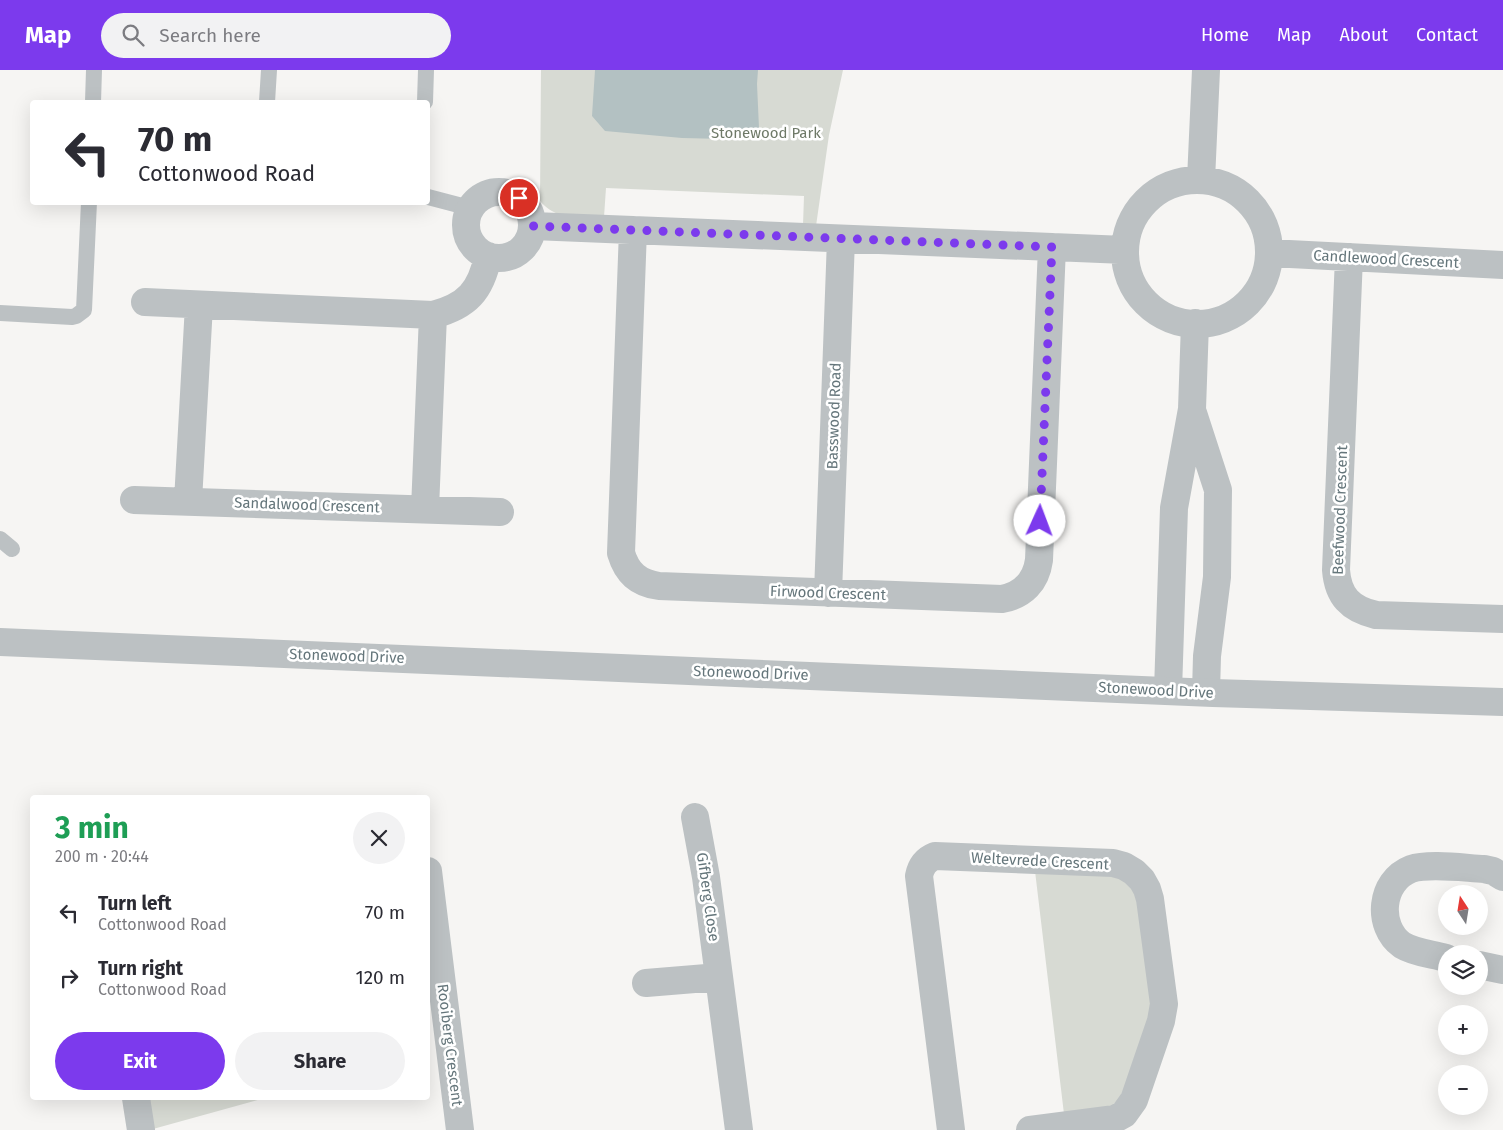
<!DOCTYPE html>
<meta charset="utf-8">
<style>
:root{--surface:#fff;--page:#f2f2f3;--text:#2b2b33;--muted:#7c7c81;--accent:#7c3aed}
body{margin:0;font-family:"Fira Sans",sans-serif;background:var(--page);color:var(--text);height:100vh;display:flex;flex-direction:column;font-size:19px;white-space:nowrap}
*{box-sizing:border-box;margin:0}
p{font-size:16px;color:var(--muted)}
.icon{flex:none;width:28px;height:28px;fill:none;stroke:currentColor;stroke-width:2;stroke-linecap:round;stroke-linejoin:round}
.map{position:relative;flex:1;overflow:hidden}
.panel{position:absolute;left:30px;top:725px;width:400px;height:305px;display:flex;flex-direction:column;background:var(--surface);border-radius:5px;box-shadow:0 5px 20px #0002}
.panel>*{flex:none}
.hud{position:absolute;left:30px;top:30px;width:400px;height:105px;border-radius:5px;box-shadow:0 5px 20px #0002;background:#fff;color:var(--text);overflow:hidden}
.needle{width:32px;rotate:348deg}
.buttons{position:absolute;left:1438px;top:815px;display:grid;gap:10px}
.buttons a{display:grid;place-items:center;width:50px;height:50px;border-radius:50%;background:var(--surface);box-shadow:0 5px 20px #0002;font-size:25px}
.pin{position:absolute;display:grid;place-items:center;width:42px;height:42px;color:#fff;margin:-21px;border:2px solid #fff;border-radius:50%;box-shadow:0 1px 5px #0007}
.me{position:absolute;width:55px;margin:-28px;rotate:2deg;stroke-linejoin:round;filter:drop-shadow(0 0 4px #0008)}
.turn{display:flex;align-items:center;gap:18px;height:105px;padding:0 25px;font-size:22px}
.turn .icon{width:65px;height:65px;stroke-width:2.5}
.turn b{display:block;font-size:35px;line-height:42px}
.round{display:grid;place-items:center;flex:none;width:52px;height:52px;border-radius:26px;background:var(--page)}
.overview{display:flex;align-items:center;justify-content:space-between;height:85px;padding:0 25px}
h1{font-size:30px;font-weight:700;line-height:38px;color:#1e9e55}
.cta{display:flex;gap:10px;margin-top:auto;padding:10px 25px}
.cta a{flex:1;height:58px;border-radius:30px;background:var(--accent);color:#fff;font-size:20px;font-weight:700;line-height:58px;text-align:center}
.cta a+a{background:var(--page);color:var(--text)}
ul{padding:0;list-style:none}
li{display:flex;align-items:center;gap:15px;height:65px;padding:0 25px}
li div{flex:1}
li b{display:block;font-size:19px}
li em{font-style:normal}
header{display:flex;align-items:center;gap:30px;box-sizing:border-box;height:70px;padding:0 25px;background:var(--accent);color:#fff}
header strong{font-size:24px}
nav{display:flex;gap:28px;margin-inline-start:auto;font-size:18px}
.search{width:350px;height:45px;background:var(--page);display:flex;align-items:center;gap:12px;box-sizing:border-box;padding:0 18px;border-radius:28px;color:var(--muted);font-size:19px}
.map>svg:first-child{display:block}
.green{fill:#d7dad3}
.water{fill:#b3c1c2}
.lines{fill:none;stroke-linecap:round;stroke-linejoin:round}
.service{stroke:#bcc1c3;stroke-width:16}
.minor{stroke:#bcc1c3;stroke-width:28}
.tertiary{stroke:#bcc1c3;stroke-width:28}
.route{stroke:#7c3aed;stroke-width:9;stroke-dasharray:0 16.2}
.labels{text-anchor:middle;stroke-width:5;stroke-linejoin:round;paint-order:stroke}
.park-label{font-size:15px;fill:#6e7967;stroke:#fff}
.street-label{font-size:15px;fill:#65767b;stroke:#fff}
</style>
<header>
<strong>Map</strong>
<div class="search"><svg class="icon" aria-label="search" viewBox="0 0 24 24"><circle cx="10" cy="10" r="6"/><path d="M15 15l6 6"/></svg>Search here</div>
<nav><a>Home</a><a>Map</a><a>About</a><a>Contact</a></nav>
</header>
<div class="map">
<svg width="1503" height="1060" viewBox="0 0 1503 1060">
<rect width="100%" height="100%" fill="#f6f5f3"/>
<!-- green -->
<path class="green" d="M541,0H843L829,65L816,156L803,155L804,126L606,118L604,147C579,146 558,152 540,131Z
M1035,801L1120,807L1137,823L1151,935L1149,949L1123,1025L1112,1036L1064,1044Z
M149,1028H265L153,1059Z"/>
<!-- water -->
<path class="water" d="M595,0H758L757,14L759,58L740,67L724,69L682,68L605,61L592,46Z"/>
<g class="lines">
<!-- service -->
<path class="service" d="M93,32L94,0
M267,32L269,0
M425,32L426,0
M428,127L470,138
M0,243L72,247L76,246L84,240L89,132
M0,469L12,479"/>
<!-- minor -->
<path class="minor" d="M1201,110L1206,0
M1125 182a72 72 0 1 1 144 0a72 72 0 1 1-144 0Z
M466 155a33 33 0 1 1 66 0a33 33 0 1 1-66 0Z
M533,156L1125,180
M633,160L621,483C627,503 638,513 659,516L1002,529C1023,525 1036,512 1039,490L1052,177
M1269,183L1503,195
M1349,187L1336,500C1338,526 1350,539 1376,545L1503,549
M145,232L433,245
M1193,343L1218,420L1217,507L1207,586L1206,622
M134,430L500,442
M188,431L199,235
M425,439L433,245C467,236 481,221 488,186
M828,523L841,169
M1168,621L1174,438L1192,339L1195,253
M695,747L706,807L739,1060
M428,801L460,1060
M1446,888C1432,884 1415,883 1402,875C1376,856 1380,811 1411,799C1429,793 1464,798 1484,799L1493,801L1503,807
M1479,895L1503,900
M646,913L719,907
M136,1028L141,1060
M951,1060L919,806C921,796 925,790 935,786L1113,793L1124,796L1134,802L1142,810L1147,819L1150,829L1164,934L1161,951L1134,1030L1124,1044L1115,1049L1030,1060"/>
<!-- tertiary -->
<path class="tertiary" d="M0,572L1213,623L1503,632"/>
</g>
<g class="lines">
<!-- route -->
<path class="route" d="M519,128C527,137 531,144 533,156L1052,177L1040,451"/>
</g>
<g class="labels">
<!-- park labels -->
<g class="park-label">
<text x="766" y="68">Stonewood Park</text>
</g>
<!-- street labels -->
<g class="street-label">
<text transform="translate(1386 189) rotate(3)" y="5">Candlewood Crescent</text>
<text transform="translate(834 346) rotate(-88)" y="5">Basswood Road</text>
<text transform="translate(307 435) rotate(2)" y="5">Sandalwood Crescent</text>
<text transform="translate(1340 440) rotate(-88)" y="5">Beefwood Crescent</text>
<text transform="translate(828 523) rotate(2)" y="5">Firwood Crescent</text>
<text transform="translate(347 586) rotate(2)" y="5">Stonewood Drive</text>
<text transform="translate(751 603) rotate(2)" y="5">Stonewood Drive</text>
<text transform="translate(1156 620) rotate(3)" y="5">Stonewood Drive</text>
<text transform="translate(1040 791) rotate(3)" y="5">Weltevrede Crescent</text>
<text transform="translate(708 827) rotate(82)" y="5">Gifberg Close</text>
<text transform="translate(450 975) rotate(83)" y="5">Rooiberg Crescent</text>
</g>
</g>
</svg>
<div class="buttons">
<a><svg class="needle" viewBox="-14 -14 28 28"><path d="M0-13l5 13h-10z" fill="#e53935"/><path d="M0 13l5-13h-10z" fill="#7c7c81"/></svg></a>
<a><svg class="icon" aria-label="layers" viewBox="0 0 24 24"><path d="M12 4l9 5-9 5-9-5zM3 14l9 5 9-5"/></svg></a>
<a>+</a>
<a>−</a>
</div>
<div class="pin" style="left:519px;top:128px;background:#d93025"><svg class="icon" aria-label="arrive" viewBox="0 0 24 24"><path d="M6 21V4h12l-3 4 3 4H6"/></svg></div>
<svg class="me" style="left:1040px;top:451px" viewBox="-20 -20 40 40"><circle r="19" fill="#fff"/><path d="M0-13L10 11 0 6-10 11z" fill="#7c3aed"/></svg>
<div class="hud">
<div class="turn"><svg class="icon" aria-label="left" viewBox="0 0 24 24"><path d="M17 20v-9H6M10 6l-5 5 5 5"/></svg><div><b>70 m</b>Cottonwood Road</div></div>
</div>
<section class="panel">
<div class="overview"><div><h1>3 min</h1><p>200 m · 20:44</p></div><a class="round"><svg class="icon" aria-label="close" viewBox="0 0 24 24"><path d="M6 6l12 12M18 6L6 18"/></svg></a></div>
<ul>
<li><svg class="icon" aria-label="left" viewBox="0 0 24 24"><path d="M17 20v-9H6M10 6l-5 5 5 5"/></svg><div><b>Turn left</b><p>Cottonwood Road</p></div><em>70 m</em></li>
<li><svg class="icon" aria-label="right" viewBox="0 0 24 24"><path d="M7 20v-9h11M14 6l5 5-5 5"/></svg><div><b>Turn right</b><p>Cottonwood Road</p></div><em>120 m</em></li>
</ul>
<div class="cta"><a>Exit</a><a>Share</a></div>
</section>
</div>
